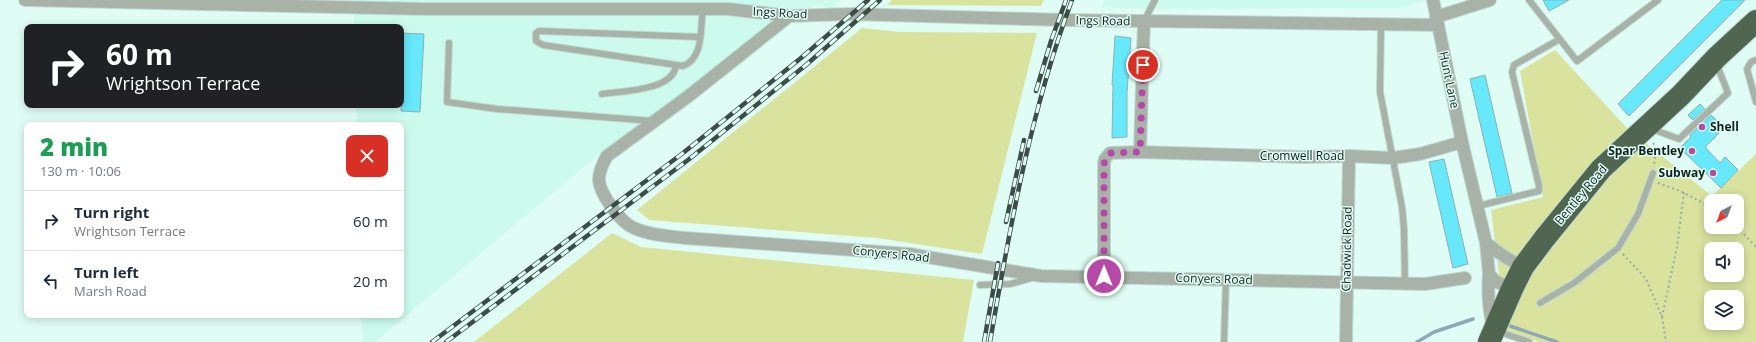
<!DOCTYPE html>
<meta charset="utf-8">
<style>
:root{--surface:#fff;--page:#f2f2f3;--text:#1f2937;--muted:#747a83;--line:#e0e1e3}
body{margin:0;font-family:"Open Sans",sans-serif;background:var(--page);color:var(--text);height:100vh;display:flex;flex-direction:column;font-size:15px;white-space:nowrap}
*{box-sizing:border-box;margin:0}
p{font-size:13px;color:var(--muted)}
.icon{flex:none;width:22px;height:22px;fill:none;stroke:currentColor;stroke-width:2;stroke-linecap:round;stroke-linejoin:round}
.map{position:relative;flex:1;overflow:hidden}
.panel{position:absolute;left:24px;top:122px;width:380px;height:196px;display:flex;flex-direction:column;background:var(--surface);border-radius:8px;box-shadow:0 2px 10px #0003}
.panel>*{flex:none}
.hud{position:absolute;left:24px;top:24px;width:380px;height:84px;border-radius:8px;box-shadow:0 2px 10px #0003;background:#202124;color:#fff;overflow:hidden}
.needle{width:26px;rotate:221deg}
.tools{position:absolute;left:1704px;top:194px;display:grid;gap:8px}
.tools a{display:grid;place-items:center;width:40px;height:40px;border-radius:8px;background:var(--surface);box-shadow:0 2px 10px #0003;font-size:20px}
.pin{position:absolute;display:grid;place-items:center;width:34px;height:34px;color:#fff;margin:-17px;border:2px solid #fff;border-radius:50%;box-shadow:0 1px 4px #0007}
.me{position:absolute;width:44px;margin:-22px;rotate:0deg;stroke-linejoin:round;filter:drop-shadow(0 0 3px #0008)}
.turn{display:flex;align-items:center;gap:14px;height:84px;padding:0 16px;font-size:18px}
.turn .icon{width:52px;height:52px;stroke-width:2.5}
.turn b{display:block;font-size:28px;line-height:34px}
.round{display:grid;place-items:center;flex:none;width:42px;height:42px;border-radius:8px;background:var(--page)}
.summary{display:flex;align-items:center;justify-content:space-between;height:68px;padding:0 16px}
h1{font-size:24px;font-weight:800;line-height:30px;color:#1e9e55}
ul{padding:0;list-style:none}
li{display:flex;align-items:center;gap:12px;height:60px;padding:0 16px;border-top:1px solid var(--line)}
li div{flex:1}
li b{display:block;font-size:15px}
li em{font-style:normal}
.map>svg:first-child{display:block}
.built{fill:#ccfbee}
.green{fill:#d9e39e;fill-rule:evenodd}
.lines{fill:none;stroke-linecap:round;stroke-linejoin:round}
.stream{stroke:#8ea8b7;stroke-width:3.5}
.building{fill:#67e8fb;stroke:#8bb0b6}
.lane-casing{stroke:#bfdad2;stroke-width:8}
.street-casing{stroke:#bfdad2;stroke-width:14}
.highway-casing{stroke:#bfdad2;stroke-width:24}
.path{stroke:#95ada6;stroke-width:2;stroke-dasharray:2 3;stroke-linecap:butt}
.lane{stroke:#a8b2a8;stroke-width:6}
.street{stroke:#a8b2a8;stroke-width:12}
.highway{stroke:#506651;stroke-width:22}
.rail-casing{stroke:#3c4d48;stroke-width:4.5}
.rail{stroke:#e0fdf5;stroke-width:3;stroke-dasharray:9;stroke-linecap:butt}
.route{stroke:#b648a7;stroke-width:7;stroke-dasharray:0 12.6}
.poi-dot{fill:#b648a7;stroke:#e0fdf5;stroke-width:1.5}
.labels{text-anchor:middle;stroke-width:3;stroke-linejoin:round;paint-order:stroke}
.street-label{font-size:12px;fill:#13211d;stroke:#e0fdf5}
.poi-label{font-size:12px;font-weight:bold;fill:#13211d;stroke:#e0fdf5;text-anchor:end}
</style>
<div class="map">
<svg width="1756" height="342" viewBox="0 0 1756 342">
<rect width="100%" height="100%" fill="#e0fdf5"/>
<!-- built -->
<path class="built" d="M354,0H841L831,8L816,4L723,79L700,82L603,151L375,342H363L362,315H401V125H357L356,105H401V27H354Z
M1105,0H1427L1400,8L1148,9L1101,7Z"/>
<!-- green -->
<path class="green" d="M892,0H1044L1041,6L887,5Z
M862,28L899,32L1037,33L982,254L877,238L649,220L637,210Z
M1555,50L1627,128L1712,196L1756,154V342H1539L1506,330L1491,210L1543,197L1520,71ZM1711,201H1737V227H1711ZM1711,249H1737V275H1711ZM1711,297H1737V323H1711Z
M612,233L641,247L974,280L963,342H474Z"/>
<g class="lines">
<!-- stream -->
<path class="stream" d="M1510,326L1557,342
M1417,342L1434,332L1473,319"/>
</g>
<!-- building -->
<path class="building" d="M1543,0H1569L1549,11Z
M1722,0H1745L1629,116L1618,104Z
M401,33L424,34L420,112L401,111Z
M1115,36L1131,38L1127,92V137L1112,138L1113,85H1112Z
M1485,75L1512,193L1497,197L1470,79Z
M1700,104L1705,109L1693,120L1688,115Z
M1711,115L1724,128L1705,147L1720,163L1725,157L1738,170L1721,188L1680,148L1691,137L1690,135Z
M1444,159L1468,264L1453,268L1429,162Z"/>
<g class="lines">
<defs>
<path id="lane" d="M1529,0L1577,61L1658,0
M1144,21L1155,0
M1381,25L1380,92L1402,207L1404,229L1405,284
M699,37L539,31L536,33V41L543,45L683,66C704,58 700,29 703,9
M449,43L447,102L497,109L653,121
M1756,60L1751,62L1747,69L1756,102
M602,94C622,91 672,91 676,66
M1652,129L1679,139L1728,93L1717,65
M1478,206L1539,191V186L1512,72L1514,65L1560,39
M980,285L1010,284L1035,277
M1540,303L1574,283L1618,248L1638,214L1653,173
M1497,331L1529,342
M1224,342L1226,279"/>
<path id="street" d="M25,0L425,9H728L789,16L851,14L1065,20L1438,25
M1433,0L1462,142L1486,243L1489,274L1495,281L1512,289
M789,16L690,95L607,156C603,163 599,171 599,179C599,193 621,223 634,228C649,235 668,236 685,238L909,254L1041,276L1425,284L1465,278
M1436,17L1490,0
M1140,152L1144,21
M1486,243L1505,257L1523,267
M1489,274C1487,293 1489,310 1493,328
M1104,276V163L1105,159L1110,153L1140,152L1303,157L1349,156L1393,158L1420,154L1462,142
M1346,342L1349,156"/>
<path id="highway" d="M1489,342L1512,289L1523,267L1544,239L1601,169L1681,95L1717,57L1756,21"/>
</defs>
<!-- lane casing -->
<use href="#lane" class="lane-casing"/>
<!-- street casing -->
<use href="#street" class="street-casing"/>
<!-- highway casing -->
<use href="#highway" class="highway-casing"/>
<!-- path -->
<path class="path" d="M1653,143L1656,147L1654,166
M1658,183L1680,191L1711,207
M1737,227L1756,247
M1623,254L1646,279L1662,317L1666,342
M1662,317L1677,247L1684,192"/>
<!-- lane -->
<use href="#lane" class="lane"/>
<!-- street -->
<use href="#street" class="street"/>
<!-- highway -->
<use href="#highway" class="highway"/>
<defs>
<path id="rail" d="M1036,91L1051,41L1066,0
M1006,222L1024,140
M432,342L683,153L801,58L868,0
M446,342L688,160L806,65L880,0
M984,342L998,263
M990,342C1010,226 1031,110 1072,0"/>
</defs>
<!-- rail casing -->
<use href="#rail" class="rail-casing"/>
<!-- rail -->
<use href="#rail" class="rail"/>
</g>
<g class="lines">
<!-- route -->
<path class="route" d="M1104,276V164L1105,159L1110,153L1140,152L1143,65"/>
</g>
<!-- markers -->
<g class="poi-dot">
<circle cx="1702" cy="127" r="4"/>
<circle cx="1692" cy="151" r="4"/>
<circle cx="1713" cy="173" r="4"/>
</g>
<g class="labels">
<!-- street labels -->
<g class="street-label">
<text transform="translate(780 13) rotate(3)" y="4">Ings Road</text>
<text transform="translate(1103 21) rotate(1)" y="4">Ings Road</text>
<text transform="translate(1449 80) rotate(78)" y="4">Hunt Lane</text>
<text x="1302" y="160">Cromwell Road</text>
<text transform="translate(1581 195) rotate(-50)" y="4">Bentley Road</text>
<text transform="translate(1347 249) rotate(-89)" y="4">Chadwick Road</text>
<text transform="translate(891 254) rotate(6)" y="4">Conyers Road</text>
<text transform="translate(1214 279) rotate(2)" y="4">Conyers Road</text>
</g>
<!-- poi labels -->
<g class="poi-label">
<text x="1710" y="131" text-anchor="start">Shell</text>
<text x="1684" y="155">Spar Bentley</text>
<text x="1705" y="177">Subway</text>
</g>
</g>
</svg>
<div class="tools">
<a><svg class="needle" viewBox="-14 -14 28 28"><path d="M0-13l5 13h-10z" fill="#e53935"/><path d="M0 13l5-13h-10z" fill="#747a83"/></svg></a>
<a><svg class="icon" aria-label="sound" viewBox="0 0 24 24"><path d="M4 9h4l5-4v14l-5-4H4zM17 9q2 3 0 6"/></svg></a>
<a><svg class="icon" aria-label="layers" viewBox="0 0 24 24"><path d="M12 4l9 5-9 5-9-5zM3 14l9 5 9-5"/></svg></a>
</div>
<div class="pin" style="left:1143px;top:65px;background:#d93025"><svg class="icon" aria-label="arrive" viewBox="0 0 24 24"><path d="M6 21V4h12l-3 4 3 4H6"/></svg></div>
<svg class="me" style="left:1104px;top:276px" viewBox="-20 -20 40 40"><circle r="17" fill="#b648a7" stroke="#fff" stroke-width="3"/><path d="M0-11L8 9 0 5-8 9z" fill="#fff"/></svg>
<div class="hud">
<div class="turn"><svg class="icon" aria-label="right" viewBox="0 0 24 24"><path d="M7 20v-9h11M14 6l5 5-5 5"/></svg><div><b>60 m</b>Wrightson Terrace</div></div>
</div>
<section class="panel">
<div class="summary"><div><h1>2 min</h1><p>130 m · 10:06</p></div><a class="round" style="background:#d93025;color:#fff"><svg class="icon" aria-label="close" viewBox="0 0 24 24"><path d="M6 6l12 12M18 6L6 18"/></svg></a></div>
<ul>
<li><svg class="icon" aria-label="right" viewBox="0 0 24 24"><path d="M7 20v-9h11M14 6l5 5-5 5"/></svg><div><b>Turn right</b><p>Wrightson Terrace</p></div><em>60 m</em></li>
<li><svg class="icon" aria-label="left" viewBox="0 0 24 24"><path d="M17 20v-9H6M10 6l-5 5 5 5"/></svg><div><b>Turn left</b><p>Marsh Road</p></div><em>20 m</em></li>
</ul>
</section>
</div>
